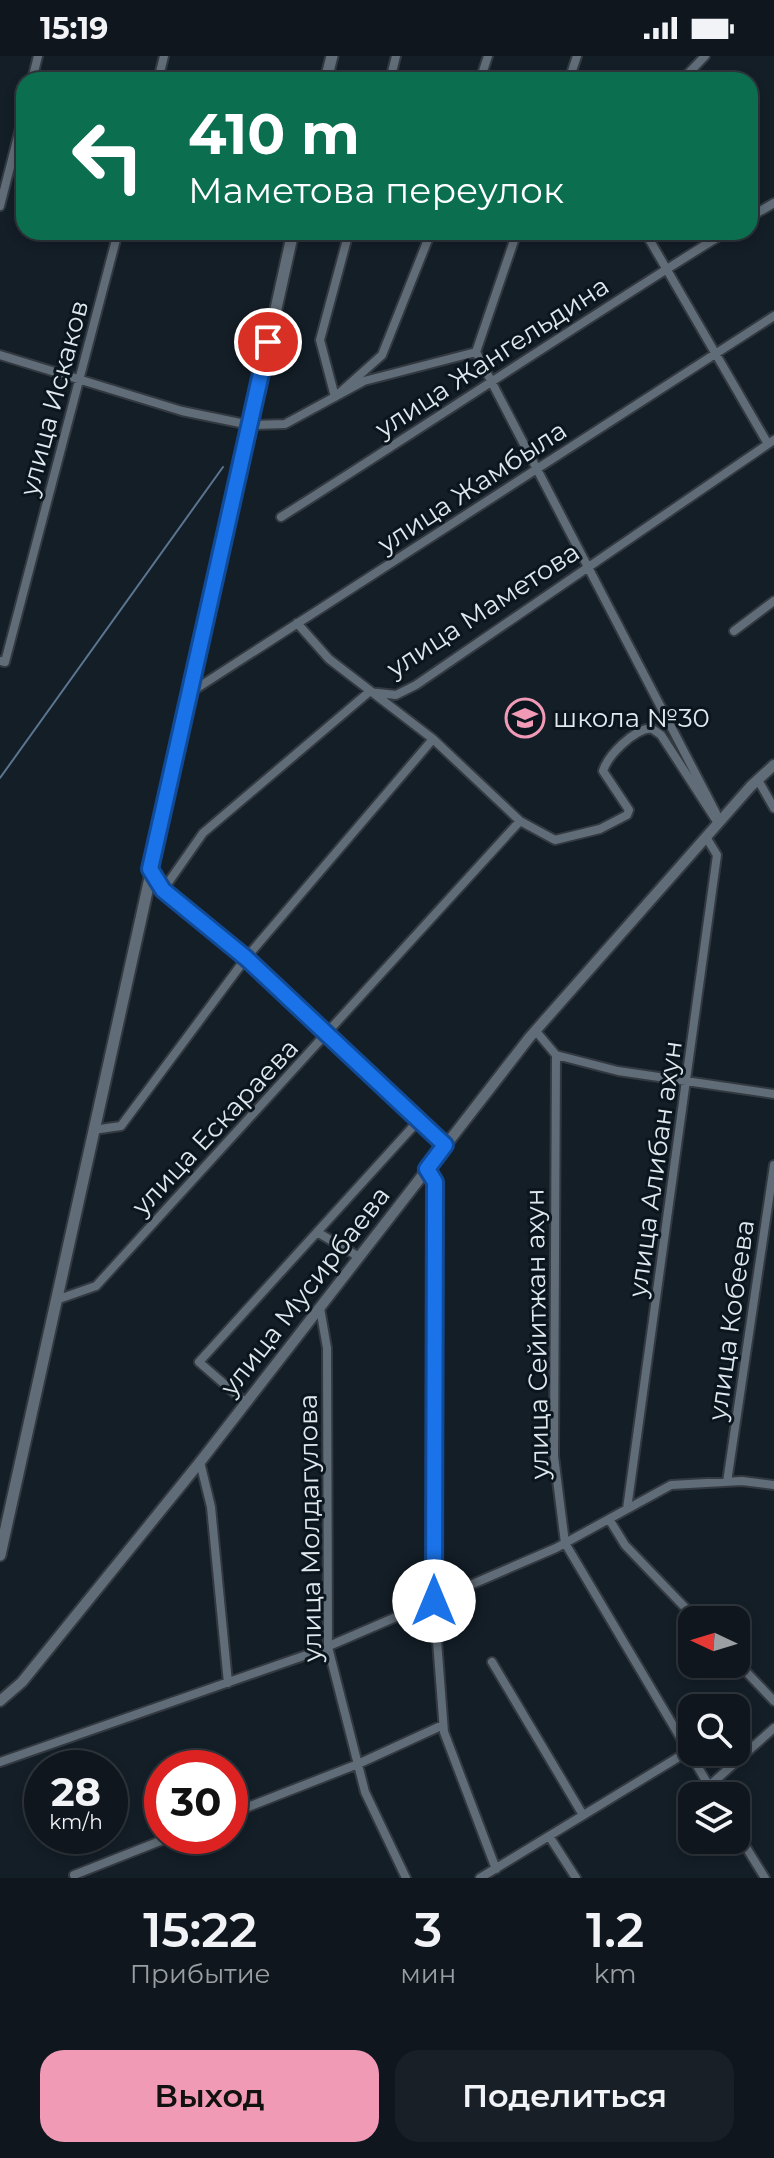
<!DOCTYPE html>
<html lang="ru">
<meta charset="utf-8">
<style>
:root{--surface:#0f161d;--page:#181f26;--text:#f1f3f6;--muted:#9b9fa4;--line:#2f353b;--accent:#f09ab6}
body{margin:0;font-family:Montserrat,sans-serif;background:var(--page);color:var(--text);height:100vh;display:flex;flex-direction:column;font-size:30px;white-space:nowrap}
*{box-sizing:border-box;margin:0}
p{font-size:26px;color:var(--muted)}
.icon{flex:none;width:44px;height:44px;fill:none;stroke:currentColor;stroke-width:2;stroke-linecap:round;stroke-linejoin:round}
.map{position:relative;height:1822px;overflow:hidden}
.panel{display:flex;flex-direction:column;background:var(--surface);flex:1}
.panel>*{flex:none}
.banner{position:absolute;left:16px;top:16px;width:742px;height:168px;border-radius:24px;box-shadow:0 4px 12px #0003,0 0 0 2px var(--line);background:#0b6e4f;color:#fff;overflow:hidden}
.needle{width:52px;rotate:274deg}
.fabs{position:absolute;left:678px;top:1550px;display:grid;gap:16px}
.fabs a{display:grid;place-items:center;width:72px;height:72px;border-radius:16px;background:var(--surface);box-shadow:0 4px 12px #0003,0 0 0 2px var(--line);font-size:40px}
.speed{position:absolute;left:24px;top:1694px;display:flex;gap:16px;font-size:40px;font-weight:700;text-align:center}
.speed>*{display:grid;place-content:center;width:104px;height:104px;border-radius:50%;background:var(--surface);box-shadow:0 4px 12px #0003,0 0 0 2px var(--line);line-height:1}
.speed small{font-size:20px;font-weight:400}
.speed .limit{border:12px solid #d22;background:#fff;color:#111}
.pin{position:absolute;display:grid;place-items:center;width:68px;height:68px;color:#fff;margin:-34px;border:4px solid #fff;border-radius:50%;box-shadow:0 2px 8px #0007}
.me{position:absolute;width:88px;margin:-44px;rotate:0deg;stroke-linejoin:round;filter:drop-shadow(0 0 6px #0008)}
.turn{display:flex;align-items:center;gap:28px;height:168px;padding:0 40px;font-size:36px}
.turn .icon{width:104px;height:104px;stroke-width:2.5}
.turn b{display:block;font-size:56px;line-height:68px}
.eta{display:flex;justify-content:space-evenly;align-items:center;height:136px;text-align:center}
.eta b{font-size:48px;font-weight:600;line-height:56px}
.button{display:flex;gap:16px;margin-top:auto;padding:16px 40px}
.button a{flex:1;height:92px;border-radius:24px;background:var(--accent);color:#111;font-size:32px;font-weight:600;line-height:92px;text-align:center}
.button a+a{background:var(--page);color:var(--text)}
.status{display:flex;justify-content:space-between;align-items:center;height:56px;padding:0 40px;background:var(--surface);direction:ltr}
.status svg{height:22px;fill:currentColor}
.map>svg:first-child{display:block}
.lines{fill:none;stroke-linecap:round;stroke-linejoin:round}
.stream{stroke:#5b7490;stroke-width:2}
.minor-casing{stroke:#333941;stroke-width:12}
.tertiary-casing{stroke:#333941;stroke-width:14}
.secondary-casing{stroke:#333941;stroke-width:15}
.minor{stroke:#606c77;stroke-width:8}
.tertiary{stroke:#606c77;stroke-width:10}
.secondary{stroke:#606c77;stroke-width:11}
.route-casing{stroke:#114b97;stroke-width:20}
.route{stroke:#1a73e8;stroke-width:14}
.labels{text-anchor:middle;stroke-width:6;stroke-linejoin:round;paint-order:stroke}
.street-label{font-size:26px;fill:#e0e7ed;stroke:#0b151d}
.poi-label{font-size:26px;fill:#e0e7ed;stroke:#0b151d;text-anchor:start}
</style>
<div class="status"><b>15:19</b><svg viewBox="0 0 49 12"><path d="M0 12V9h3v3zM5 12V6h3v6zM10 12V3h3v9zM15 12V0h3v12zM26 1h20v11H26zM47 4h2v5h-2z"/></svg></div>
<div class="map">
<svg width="774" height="1822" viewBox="0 0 774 1822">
<rect width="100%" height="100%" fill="#141e27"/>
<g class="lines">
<!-- stream -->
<path class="stream" d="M0,722L223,411"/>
<defs>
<path id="minor" d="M32,24L38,0
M158,24L164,0
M390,24L396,0
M480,24L488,0
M569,24L577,0
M682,24L705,0
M0,150L24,57
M750,161L774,147
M349,176L320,284L335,341L382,299L431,176
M645,176L768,388
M476,296L716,757
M476,296L517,176
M0,299L182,355L250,369L285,368L364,325L476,296
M281,461C430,367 576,269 726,176
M297,567L329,603L433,683L520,765L555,784L600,773L627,759L629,754L603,715C608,699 633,674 651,672L661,679L718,767
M734,575L774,545
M0,605L5,606L118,176
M191,636L774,260
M758,724L774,752
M151,815L163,834L246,902L445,1089
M163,834L203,777L369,636L396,639L416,629L774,384
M535,974L556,999L554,1400L565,1487L715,1740
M556,999L618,1015L774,1038
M93,1074L121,1070L246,902L433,683
M427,1113L435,1126L434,1545L444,1676L496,1813
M317,1176L359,1201
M56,1244L96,1230L520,765
M320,1252L327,1292L328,1591L365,1736L406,1822
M246,1347L199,1306L419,1064
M200,1406L211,1451L228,1627
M727,1426L774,1109
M627,1453L717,799L706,781
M609,1463L625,1489L697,1564
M736,1605L774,1645
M492,1606L583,1759
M0,1706L315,1596L556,1492L671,1429L742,1425L774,1429
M709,1730L774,1672
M230,1758L358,1708L443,1669
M736,1775L765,1822
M549,1780L576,1822
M74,1819L173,1780
M480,1822L687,1696"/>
<path id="tertiary" d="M0,1645L22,1626L200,1406L529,982L751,730L774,709"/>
<path id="secondary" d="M326,24L332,0
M0,1499L293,176"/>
</defs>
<!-- minor casing -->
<use href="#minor" class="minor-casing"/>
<!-- tertiary casing -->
<use href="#tertiary" class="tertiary-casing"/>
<!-- secondary casing -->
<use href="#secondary" class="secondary-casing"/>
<!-- minor -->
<use href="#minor" class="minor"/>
<!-- tertiary -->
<use href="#tertiary" class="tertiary"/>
<!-- secondary -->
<use href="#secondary" class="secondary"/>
</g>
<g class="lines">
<defs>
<path id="route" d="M268,286L150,813L163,834L246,902L445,1089L427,1113L435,1126L434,1545"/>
</defs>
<!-- route casing -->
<use href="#route" class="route-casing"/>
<!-- route -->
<use href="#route" class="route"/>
</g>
<!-- icons -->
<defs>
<symbol id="school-ring" viewBox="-11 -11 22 22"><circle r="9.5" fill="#0b151d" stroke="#f09ab6" stroke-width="1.5"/><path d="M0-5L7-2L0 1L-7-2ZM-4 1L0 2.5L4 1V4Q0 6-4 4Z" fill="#f09ab6"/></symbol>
</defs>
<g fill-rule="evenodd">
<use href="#school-ring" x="503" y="640" width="44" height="44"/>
</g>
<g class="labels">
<!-- street labels -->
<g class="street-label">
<text transform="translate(492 301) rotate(-33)" y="9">улица Жангельдина</text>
<text transform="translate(54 342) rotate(-75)" y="9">улица Искаков</text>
<text transform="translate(472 431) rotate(-33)" y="9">улица Жамбыла</text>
<text transform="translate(483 554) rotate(-33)" y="9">улица Маметова</text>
<text transform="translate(215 1071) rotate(-47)" y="9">улица Ескараева</text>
<text transform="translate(655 1113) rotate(-82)" y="9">улица Алибан ахун</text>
<text transform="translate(305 1235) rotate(-52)" y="9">улица Мусирбаева</text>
<text transform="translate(731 1264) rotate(-82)" y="9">улица Кобеева</text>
<text transform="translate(537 1278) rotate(-91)" y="9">улица Сейитжан ахун</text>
<text transform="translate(310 1472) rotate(-91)" y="9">улица Молдагулова</text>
</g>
<!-- poi labels -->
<g class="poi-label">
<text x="553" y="671">школа №30</text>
</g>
</g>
</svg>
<div class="fabs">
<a><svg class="needle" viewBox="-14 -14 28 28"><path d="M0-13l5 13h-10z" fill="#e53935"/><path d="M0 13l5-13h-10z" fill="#9b9fa4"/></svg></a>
<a><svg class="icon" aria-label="search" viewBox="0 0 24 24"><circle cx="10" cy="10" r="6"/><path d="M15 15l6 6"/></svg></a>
<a><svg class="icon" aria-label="layers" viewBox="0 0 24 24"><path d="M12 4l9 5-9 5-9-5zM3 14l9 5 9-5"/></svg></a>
</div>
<div class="speed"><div>28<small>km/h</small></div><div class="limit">30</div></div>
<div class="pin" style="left:268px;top:286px;background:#d93025"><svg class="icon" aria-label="arrive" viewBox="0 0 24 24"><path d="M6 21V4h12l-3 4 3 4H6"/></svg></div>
<svg class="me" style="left:434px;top:1545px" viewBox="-20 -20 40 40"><circle r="19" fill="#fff"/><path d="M0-13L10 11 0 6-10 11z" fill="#1a73e8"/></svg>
<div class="banner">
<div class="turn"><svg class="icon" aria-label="left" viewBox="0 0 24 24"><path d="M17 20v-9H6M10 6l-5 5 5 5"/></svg><div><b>410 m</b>Маметова переулок</div></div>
</div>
</div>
<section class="panel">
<div class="eta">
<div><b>15:22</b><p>Прибытие</p></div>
<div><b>3</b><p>мин</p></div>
<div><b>1.2</b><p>km</p></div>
</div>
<div class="button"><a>Выход</a><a>Поделиться</a></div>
</section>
